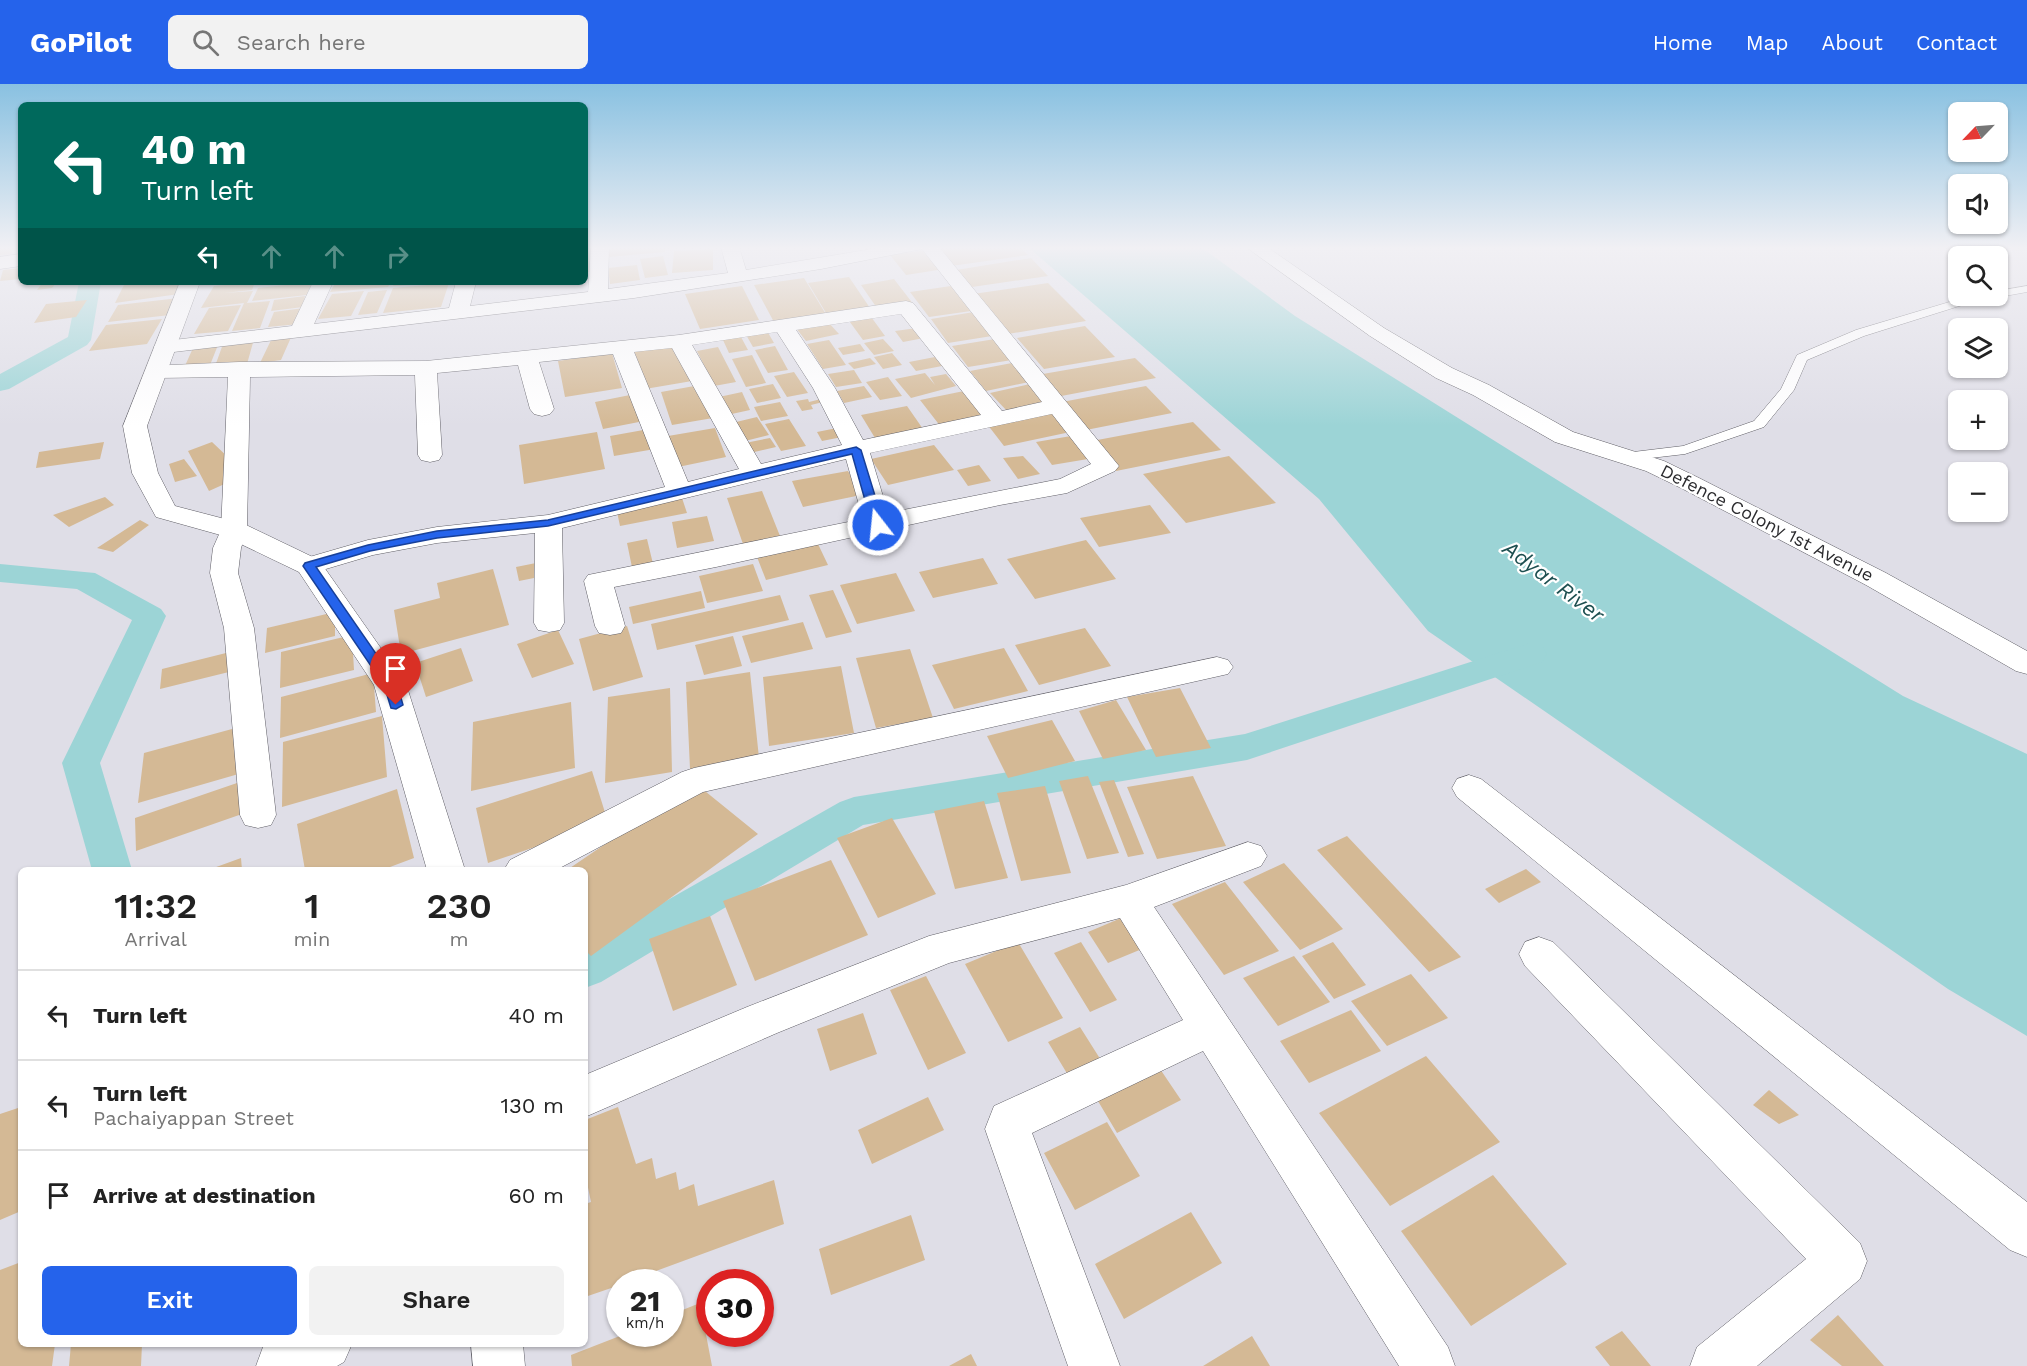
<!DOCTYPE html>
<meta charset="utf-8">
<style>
:root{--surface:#fff;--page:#f2f2f2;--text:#222;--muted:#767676;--line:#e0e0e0;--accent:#2563eb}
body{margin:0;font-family:"Work Sans",sans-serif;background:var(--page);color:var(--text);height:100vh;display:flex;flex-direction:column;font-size:22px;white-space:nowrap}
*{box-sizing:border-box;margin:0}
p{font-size:20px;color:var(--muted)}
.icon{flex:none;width:33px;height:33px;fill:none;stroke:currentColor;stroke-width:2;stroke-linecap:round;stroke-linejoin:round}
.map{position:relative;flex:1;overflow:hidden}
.drawer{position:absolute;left:18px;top:783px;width:570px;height:480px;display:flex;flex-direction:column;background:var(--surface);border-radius:9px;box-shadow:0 2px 4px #0004}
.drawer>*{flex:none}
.guide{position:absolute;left:18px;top:18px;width:570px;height:183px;border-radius:9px;box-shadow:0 2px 4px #0004;background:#00695c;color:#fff;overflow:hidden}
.needle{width:39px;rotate:245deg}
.fabs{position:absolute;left:1948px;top:18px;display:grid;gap:12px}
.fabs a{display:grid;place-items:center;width:60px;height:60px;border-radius:9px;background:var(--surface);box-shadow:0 2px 4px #0004;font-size:30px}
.speed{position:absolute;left:606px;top:1185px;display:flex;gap:12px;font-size:30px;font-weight:700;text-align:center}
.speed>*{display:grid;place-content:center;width:78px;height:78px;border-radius:50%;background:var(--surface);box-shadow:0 2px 4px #0004;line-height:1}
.speed small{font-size:15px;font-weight:400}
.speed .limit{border:9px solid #d22;background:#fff;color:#111}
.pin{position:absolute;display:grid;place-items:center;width:51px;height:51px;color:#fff;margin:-62px -26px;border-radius:50% 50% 50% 0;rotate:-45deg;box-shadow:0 0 6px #0007}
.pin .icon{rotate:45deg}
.me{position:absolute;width:66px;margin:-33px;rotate:344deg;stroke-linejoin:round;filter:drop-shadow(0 0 4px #0008)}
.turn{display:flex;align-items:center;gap:21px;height:126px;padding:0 24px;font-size:27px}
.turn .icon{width:78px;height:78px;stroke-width:2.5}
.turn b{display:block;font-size:42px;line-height:51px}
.lanes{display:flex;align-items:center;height:57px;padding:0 24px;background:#0003;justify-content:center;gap:30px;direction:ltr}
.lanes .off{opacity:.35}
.eta{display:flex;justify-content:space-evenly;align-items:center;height:102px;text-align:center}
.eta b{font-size:36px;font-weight:600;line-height:42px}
.primary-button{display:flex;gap:12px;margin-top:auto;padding:12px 24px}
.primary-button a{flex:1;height:69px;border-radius:9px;background:var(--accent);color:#fff;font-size:24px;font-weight:600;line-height:69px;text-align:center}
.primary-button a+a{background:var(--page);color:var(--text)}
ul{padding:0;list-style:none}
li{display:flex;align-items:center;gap:18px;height:90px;padding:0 24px;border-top:2px solid var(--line)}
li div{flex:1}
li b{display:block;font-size:22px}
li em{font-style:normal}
header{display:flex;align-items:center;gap:36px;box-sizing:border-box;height:84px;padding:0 30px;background:var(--accent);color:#fff}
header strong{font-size:28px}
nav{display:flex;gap:33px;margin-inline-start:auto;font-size:21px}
.search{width:420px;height:54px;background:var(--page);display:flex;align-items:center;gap:15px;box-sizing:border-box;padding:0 21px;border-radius:9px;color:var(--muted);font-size:22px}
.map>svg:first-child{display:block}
.water{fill:#9cd4d6}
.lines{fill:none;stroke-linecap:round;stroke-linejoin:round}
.canal{fill:#9cd4d6;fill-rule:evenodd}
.building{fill:#d4b995}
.service-casing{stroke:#5f5e66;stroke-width:1}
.minor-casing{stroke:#5f5e66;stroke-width:1}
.tertiary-casing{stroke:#5f5e66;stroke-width:1}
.secondary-casing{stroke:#5f5e66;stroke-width:1}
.service{fill:#fff;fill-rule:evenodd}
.minor{fill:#fff;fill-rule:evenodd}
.tertiary{fill:#fff;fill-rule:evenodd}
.secondary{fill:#fff;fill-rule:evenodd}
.route{fill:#2563eb;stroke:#184099;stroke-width:1.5}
.labels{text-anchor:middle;stroke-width:4.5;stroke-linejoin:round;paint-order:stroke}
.far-street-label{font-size:18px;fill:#2b2b2e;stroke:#fff}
.water-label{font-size:22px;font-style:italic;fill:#1d4f50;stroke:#fff}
</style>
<header>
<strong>GoPilot</strong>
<div class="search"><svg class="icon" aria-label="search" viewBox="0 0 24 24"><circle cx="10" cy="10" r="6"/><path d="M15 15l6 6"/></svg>Search here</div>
<nav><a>Home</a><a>Map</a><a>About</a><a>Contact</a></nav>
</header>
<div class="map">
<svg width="2027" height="1282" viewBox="0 0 2027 1282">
<rect width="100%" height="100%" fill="#dfdee7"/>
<!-- water -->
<path class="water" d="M1028,163H1201L1295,232L1903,612L2027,670V952L1948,905L1428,547L1319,415Z"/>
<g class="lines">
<!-- canal -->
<path class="canal" d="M79,198H101L91,256L87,261L9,305L0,307V290L68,253Z
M0,480L95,489L161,525L166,532L100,679L132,786H92L62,679L132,536L77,505L0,498Z
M1530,559L1542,562L1547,570L1542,578L1247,676L863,741L601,898L585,904V863L840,718L854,713L1245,650Z"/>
</g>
<!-- building -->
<path class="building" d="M0,163H15L11,170L0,171Z
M623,163H665V168L608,173V164Z
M935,163H1020L1028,171L951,182Z
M713,165V186L672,189L674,167Z
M927,166L944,185L906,191L890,171Z
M590,167L589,188H585V168Z
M663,172L668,191L645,194L640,175Z
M1031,174L1048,192L972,203L956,186Z
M637,181L640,196L610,200L608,184Z
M21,184V195L0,197L3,186Z
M849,193L872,227L829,234L808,199Z
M804,194L827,232L775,240L754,201Z
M894,195L914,221L879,227L861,201Z
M43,198H57L52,204L37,206Z
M147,198H183L179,210L115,219L124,201Z
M255,198L252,206L224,209L253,207L247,219L270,217L260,244L232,247L244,219L201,224L214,202Z
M312,198L307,211L252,217L258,204Z
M336,198H391L388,203L330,208Z
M395,198H426V200L393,202Z
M449,199L441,223L383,229L393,204Z
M1048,199L1086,237L1008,250L973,210Z
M742,202L759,236L700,245L685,210Z
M951,202L971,227L929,233L910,208Z
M387,206L377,229L358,231L368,208Z
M364,207L351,232L318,235L332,210Z
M305,212L303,223L271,227L274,216Z
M179,214L170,231L108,238L118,221Z
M87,216L76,233L34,239L46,220Z
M241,221L228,247L194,250L209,224Z
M304,224L299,240L268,243L274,228Z
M974,228L992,252L948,259L931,235Z
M869,230L885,252L863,256L847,234Z
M162,235L147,260L89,267L106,241Z
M828,238L839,250L806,257L796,244Z
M1085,242L1115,273L1044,285L1017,254Z
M917,244L924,254L903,258L895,247Z
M766,245L774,259L753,263L745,249Z
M293,249L281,276L260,279L273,252Z
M741,253L748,266L729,269L723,256Z
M254,255L247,280L214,285L223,260Z
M883,255L894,267L874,271L864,259Z
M995,255L1012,276L968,283L952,262Z
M829,256L846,281L823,285L807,260Z
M679,259L692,297L645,305L634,266Z
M860,260L865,267L843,271L838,264Z
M218,261L210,281L184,284L193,264Z
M775,262L788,286L768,289L755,266Z
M718,263L736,298L714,302L697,267Z
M612,269L622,304L565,313L558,277Z
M892,269L902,281L883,285L874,273Z
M752,271L766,299L746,303L732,275Z
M935,273L942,282L916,287L909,278Z
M870,274L876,280L854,285L848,279Z
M1135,274L1156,294L1056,313L1037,291Z
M1012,279L1029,298L986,307L970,287Z
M854,286L862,299L836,303L828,290Z
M794,288L808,309L787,313L774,292Z
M925,289L935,301L930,293L946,290L956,302L911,314L895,295Z
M888,293L902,312L880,316L866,298Z
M773,300L781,314L757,319L749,305Z
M1030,300L1048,317L1007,327L990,309Z
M700,301L713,334L672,341L661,308Z
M864,302L872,313L844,319L837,307Z
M1146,302L1172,329L1086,346L1062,318Z
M964,307L986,333L941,343L920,316Z
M742,308L750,326L727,331L719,313Z
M635,310L644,337L603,345L595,318Z
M808,315L809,318L821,315L823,318L811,321L813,325L802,327L796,317Z
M780,318L788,332L761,337L754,323Z
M907,322L923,345L875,354L861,331Z
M1057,326L1075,347L1004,362L987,340Z
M757,333L769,351L745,357L732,339Z
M789,335L806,362L781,367L765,340Z
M1193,338L1221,366L1116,387L1092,357Z
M842,343L847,352L822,357L817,348Z
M715,344L726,373L678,383L668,352Z
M649,345L655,365L614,372L610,352Z
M597,348L605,385L524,400L519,361Z
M1071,352L1088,375L1052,381L1036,358Z
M770,354L776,363L750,369L745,359Z
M104,358L100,375L36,384L39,368Z
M212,358L231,376L229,398L209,407L188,367Z
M934,361L954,386L888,401L871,375Z
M1023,372L1040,390L1018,395L1003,374Z
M1229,372L1276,419L1186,439L1143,390Z
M184,375L197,392L175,398L169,380Z
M979,381L991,397L968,402L957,386Z
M848,387L861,411L803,423L792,397Z
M762,407L780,452L743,460L727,414Z
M681,411L687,429L620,442L616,423Z
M105,413L114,421L69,443L53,431Z
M1150,421L1171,449L1099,463L1080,434Z
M707,432L714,457L677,464L672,438Z
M140,436L149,441L113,468L97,464Z
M647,455L654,484L633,488L627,459Z
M1086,456L1116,495L1035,515L1007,475Z
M818,460L828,481L766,496L757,473Z
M983,474L998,500L933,514L919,488Z
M536,479L539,493L519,497L516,483Z
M753,480L763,507L707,519L699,492Z
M493,485L509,541L401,570L394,526L440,514L437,499Z
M896,489L915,527L857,540L840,501Z
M833,506L852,548L826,554L809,511Z
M701,507L705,524L633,540L629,523Z
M780,511L789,536L657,566L651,540Z
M335,528V552L265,569L267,544Z
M803,538L813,565L751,579L742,552Z
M627,542L643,593L593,607L579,555Z
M1085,544L1111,582L1039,601L1015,561Z
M558,546L574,580L532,594L517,560Z
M352,551L354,586L280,604L281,568Z
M733,552L742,582L704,591L695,561Z
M461,564L473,597L426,613L415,579Z
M1004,564L1028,607L954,625L932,581Z
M910,565L933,634L876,644L856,574Z
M238,566L237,586L160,605L162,585Z
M841,582L854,649L769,662L763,593Z
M750,588L759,674L690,685L686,598Z
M373,589L376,628L280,654L281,613Z
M670,604L672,688L605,699L608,613Z
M1180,604L1211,664L1156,673L1127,613Z
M1116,616L1146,666L1103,675L1079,627Z
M571,618L575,684L471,707L473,638Z
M382,632L387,693L282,723L283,658Z
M1052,636L1075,677L1008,694L987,652Z
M243,642L242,689L138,719L144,669Z
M592,687L608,738L488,779L476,724Z
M1088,692L1119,769L1087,775L1059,697Z
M1193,692L1226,762L1157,775L1127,703Z
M1114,696L1144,770L1128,773L1099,698Z
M237,699L242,730L136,767L135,734Z
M695,699L758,750L591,872L585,866V786H567Z
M1045,702L1071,789L1021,797L997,709Z
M397,705L414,774L382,786H305L297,740Z
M984,717L1008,794L955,805L934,727Z
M892,734L936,810L878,834L837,754Z
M1347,752L1461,873L1429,888L1317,766Z
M241,774L242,786H208Z
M831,776L868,851L755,897L723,817Z
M1284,779L1343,845L1300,866L1243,798Z
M1526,785L1541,798L1499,819L1485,805Z
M1225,798L1279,867L1224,891L1172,820Z
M1133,829L1154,860L1108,879L1088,848Z
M710,832L737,901L673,927L649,855Z
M1018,858L1063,934L1008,958L965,880Z
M1081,858L1117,916L1090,928L1054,869Z
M1333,858L1366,901L1334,915L1302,872Z
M1294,872L1330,918L1278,942L1243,894Z
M1411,890L1448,934L1387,962L1351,917Z
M926,892L966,969L928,986L890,906Z
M1351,926L1381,967L1309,999L1280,957Z
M863,929L877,970L830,987L817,945Z
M1080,943L1104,981L1071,996L1048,958Z
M1426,972L1500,1058L1390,1122L1319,1029Z
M1154,976L1181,1016L1117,1049L1092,1007Z
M1769,1006L1799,1031L1779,1040L1753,1021Z
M928,1013L944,1046L872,1080L858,1046Z
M21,1023V1127L0,1136V1030Z
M618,1023L636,1080L652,1074L656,1095L676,1088L679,1106L694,1100L698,1122L774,1096L784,1140L626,1198H620V1201L585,1213V1120L591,1118L585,1089V1036Z
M1107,1038L1140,1092L1075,1126L1044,1069Z
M1493,1091L1567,1180L1471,1242L1401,1147Z
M1191,1128L1222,1179L1124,1235L1095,1180Z
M911,1131L925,1176L831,1211L819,1165Z
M21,1178V1260H55L52,1282H0V1186Z
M700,1219L712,1282H572L571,1271L625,1250H670V1231Z
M1838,1231L1884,1282H1842L1810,1256Z
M1622,1247L1651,1282H1610L1595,1263Z
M1252,1252L1270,1282H1203Z
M71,1260H142L141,1282H69Z
M971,1270L977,1282H949Z"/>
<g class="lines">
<defs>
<path id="service" d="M2027,202V208L1972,218L1864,252L1807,276L1794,306L1764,343L1685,370L1625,377L1618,373L1625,369L1683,362L1754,337L1781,305L1797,271L1856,246L1966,213L1998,212V207Z"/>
<path id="minor" d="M591,163H609L608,205L728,189L721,163H739L746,186L884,163H939L1119,382L1115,387L1067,409L1000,421L716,483L614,503L625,542L621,549L610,551L599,549L595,542L584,497L588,491L863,435L846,375L562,444L564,539L560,546L549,548L538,546L534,539L535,449L437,459L373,471L309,490L299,488L295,482L299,476L368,456L437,443L548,431L665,403L613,270L539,278L554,325L550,330L542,332L534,330L530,325L518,281L437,289L442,371L439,376L430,378L421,376L418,371L415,291L250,293L247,446L241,464L238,489L254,544L276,731L271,741L258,744L245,741L240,731L224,544L210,489L213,464L221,446L228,293L156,294L148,292L145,287L148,282L239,278L426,277L679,251L906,217L913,219L1002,327L1042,318L922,165L821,185L634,214L165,269L157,268L154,263L157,258L165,257L292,242L313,198H333L314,240L449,224L456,198H476L470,222L588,208ZM901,230L981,331L863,356L835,304L796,246ZM777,248L813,304L842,361L761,380L692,261ZM672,264L739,385L688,398L634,268ZM1052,330L1091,380L1060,395L888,429L870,369Z
M1246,163H1267L1384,244L1452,284L1489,301L1573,348L1664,377L1699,394L1886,489L2027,567V590L2016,587L1866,501L1681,404L1646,387L1555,358L1473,311L1436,294L1370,252Z
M1217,573L1228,576L1233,583L1228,590L703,708L556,786H504L510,776L682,688L694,684Z
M1469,691L1481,695L2027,1118V1173L2010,1166L1457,713L1452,704L1457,695Z
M1248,758L1261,762L1267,772L1261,782L1154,823L1448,1263L1455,1282H1399L1203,967L1032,1049L1120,1282H1068L985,1045L994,1022L1183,936L1120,834L949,879L777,949L585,1033V991L747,923L929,852L1126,801Z
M1539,853L1553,858L1860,1159L1867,1177L1860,1195L1757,1282H1690L1697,1263L1806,1175L1525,882L1519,870L1525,858Z
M270,1260H352L344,1278L337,1282H256L263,1263Z"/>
<path id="tertiary" d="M21,170V182L0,185V173Z"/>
<path id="secondary" d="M180,198H200L147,342L158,389L175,422L244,440L319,476L406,600L465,786H427L374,601L299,488L224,452L156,433L132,389L123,342Z
M471,1260H523L525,1282H473Z"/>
</defs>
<!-- service casing -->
<use href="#service" class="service-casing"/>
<!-- minor casing -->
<use href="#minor" class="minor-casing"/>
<!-- tertiary casing -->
<use href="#tertiary" class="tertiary-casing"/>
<!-- secondary casing -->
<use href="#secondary" class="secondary-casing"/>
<!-- service -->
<use href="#service" class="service"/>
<!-- minor -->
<use href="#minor" class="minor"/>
<!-- tertiary -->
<use href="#tertiary" class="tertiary"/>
<!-- secondary -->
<use href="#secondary" class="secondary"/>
</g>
<!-- sky -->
<linearGradient id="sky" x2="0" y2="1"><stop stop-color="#89c1e1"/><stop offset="0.48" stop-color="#f1f0f4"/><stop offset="1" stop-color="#f1f0f4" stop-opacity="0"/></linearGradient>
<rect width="2027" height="342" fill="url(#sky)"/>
<!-- route -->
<path class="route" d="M856,363L861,366L884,441L882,443L878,444L872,441L852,370L548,442L437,454L370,467L316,483L397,600L403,621L396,625L391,624L384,601L303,482L305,479L368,461L437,447L548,436Z"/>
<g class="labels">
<!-- far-street labels -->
<g class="far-street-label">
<text transform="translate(1767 439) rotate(27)" y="6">Defence Colony 1st Avenue</text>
</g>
<!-- water labels -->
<g class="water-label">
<text transform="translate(1554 497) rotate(37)" y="8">Adyar River</text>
</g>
</g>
</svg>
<div class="fabs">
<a><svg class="needle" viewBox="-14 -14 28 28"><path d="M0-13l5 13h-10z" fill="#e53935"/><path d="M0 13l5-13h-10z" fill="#767676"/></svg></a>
<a><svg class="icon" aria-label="sound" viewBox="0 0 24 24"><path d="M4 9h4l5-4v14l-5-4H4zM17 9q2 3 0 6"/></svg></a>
<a><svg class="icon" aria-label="search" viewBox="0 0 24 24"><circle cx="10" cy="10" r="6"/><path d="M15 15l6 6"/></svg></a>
<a><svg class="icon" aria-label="layers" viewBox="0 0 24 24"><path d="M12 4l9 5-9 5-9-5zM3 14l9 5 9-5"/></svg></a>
<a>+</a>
<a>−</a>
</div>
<div class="speed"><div>21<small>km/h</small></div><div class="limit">30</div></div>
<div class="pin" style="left:396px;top:621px;background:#d93025"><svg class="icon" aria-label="arrive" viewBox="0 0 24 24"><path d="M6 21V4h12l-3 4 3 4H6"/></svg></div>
<svg class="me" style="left:878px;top:441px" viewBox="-20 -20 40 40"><circle r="17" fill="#2563eb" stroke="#fff" stroke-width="3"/><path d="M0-11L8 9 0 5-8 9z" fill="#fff"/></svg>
<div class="guide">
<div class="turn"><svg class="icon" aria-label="left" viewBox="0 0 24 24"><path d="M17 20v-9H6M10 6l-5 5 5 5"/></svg><div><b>40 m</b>Turn left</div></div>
<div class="lanes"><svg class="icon" aria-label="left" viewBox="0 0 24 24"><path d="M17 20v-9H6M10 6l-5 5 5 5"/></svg><svg class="icon off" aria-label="ahead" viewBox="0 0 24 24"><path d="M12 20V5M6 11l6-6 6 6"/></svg><svg class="icon off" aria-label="ahead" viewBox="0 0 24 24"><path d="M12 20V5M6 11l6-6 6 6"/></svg><svg class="icon off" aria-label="right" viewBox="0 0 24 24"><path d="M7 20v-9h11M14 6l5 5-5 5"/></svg></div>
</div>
<section class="drawer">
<div class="eta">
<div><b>11:32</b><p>Arrival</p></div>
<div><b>1</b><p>min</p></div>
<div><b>230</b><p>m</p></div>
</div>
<ul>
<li><svg class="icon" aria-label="left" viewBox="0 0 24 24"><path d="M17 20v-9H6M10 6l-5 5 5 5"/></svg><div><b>Turn left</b></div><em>40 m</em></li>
<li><svg class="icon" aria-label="left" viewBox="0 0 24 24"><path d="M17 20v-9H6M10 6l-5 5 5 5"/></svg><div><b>Turn left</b><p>Pachaiyappan Street</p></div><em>130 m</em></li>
<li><svg class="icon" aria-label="arrive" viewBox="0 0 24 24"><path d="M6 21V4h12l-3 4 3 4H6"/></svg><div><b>Arrive at destination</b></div><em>60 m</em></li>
</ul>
<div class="primary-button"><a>Exit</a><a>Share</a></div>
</section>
</div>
